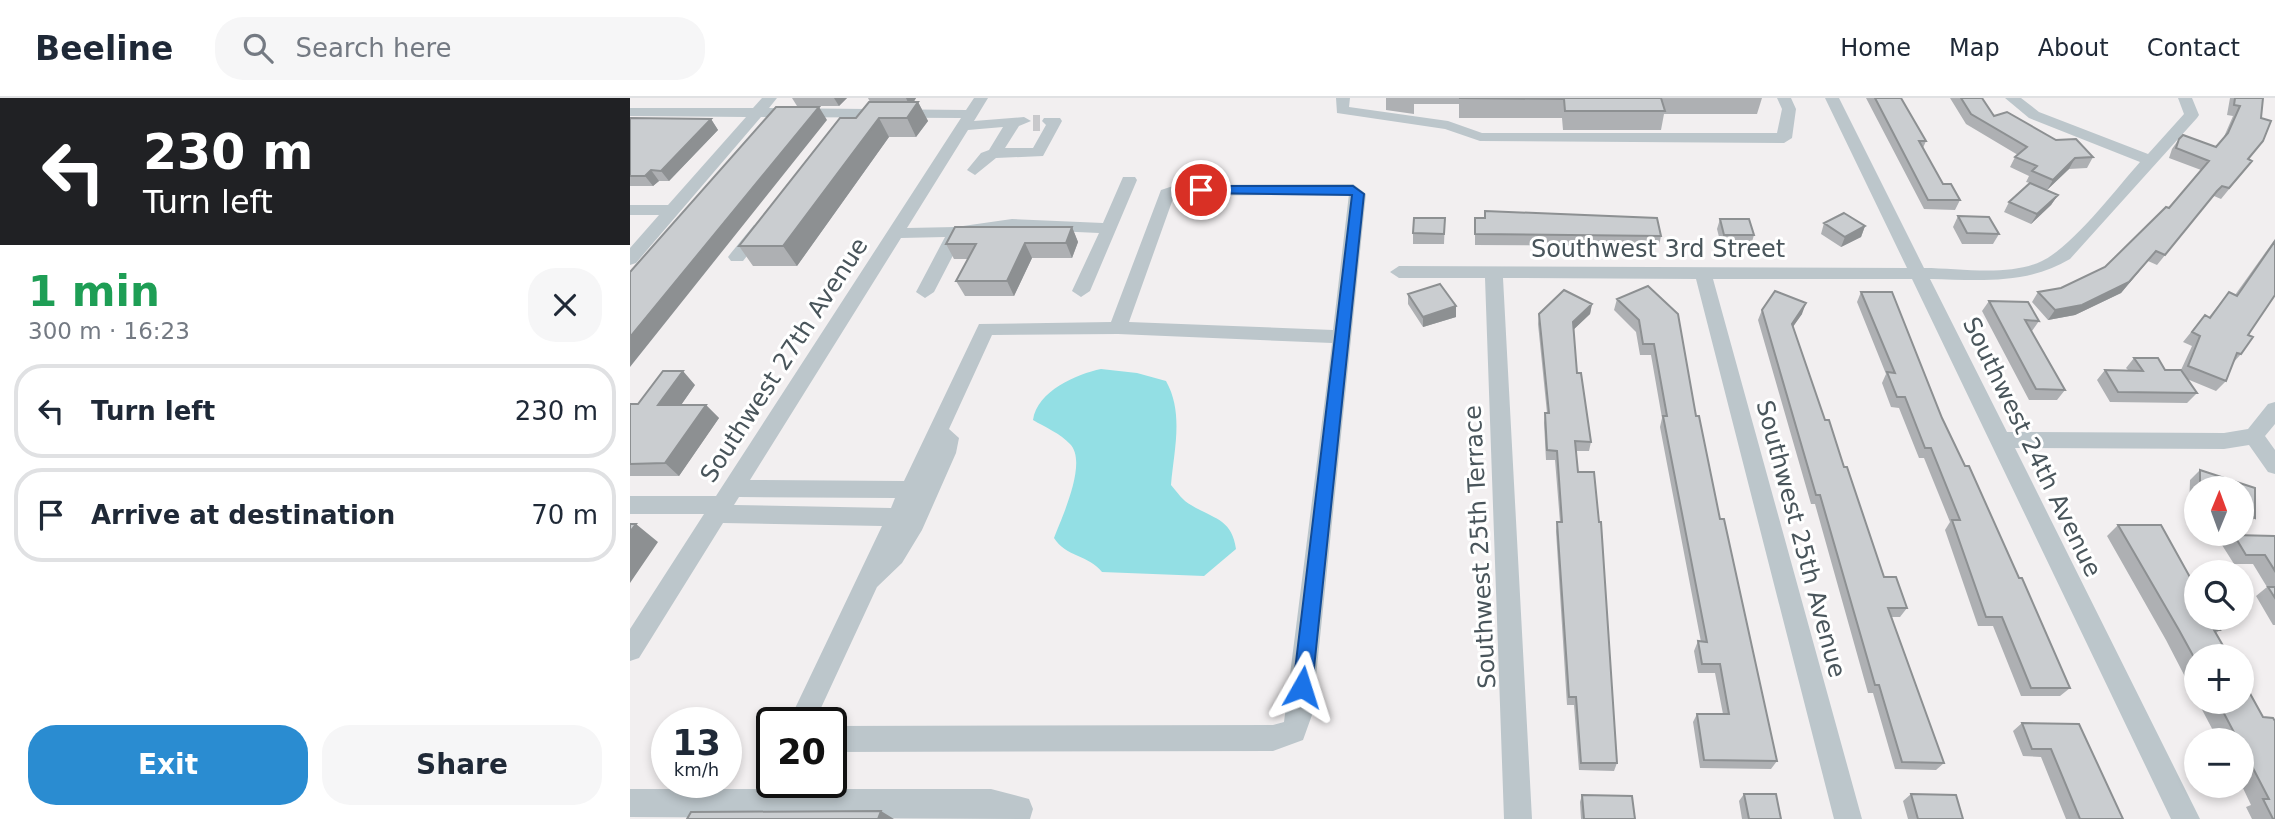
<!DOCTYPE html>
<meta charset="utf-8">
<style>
:root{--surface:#fff;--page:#f6f6f7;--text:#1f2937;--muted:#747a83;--line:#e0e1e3;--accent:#2a8cd1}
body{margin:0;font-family:"DejaVu Sans",sans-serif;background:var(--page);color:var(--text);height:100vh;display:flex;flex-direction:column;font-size:26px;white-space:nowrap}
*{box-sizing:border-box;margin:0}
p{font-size:23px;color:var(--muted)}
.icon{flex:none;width:38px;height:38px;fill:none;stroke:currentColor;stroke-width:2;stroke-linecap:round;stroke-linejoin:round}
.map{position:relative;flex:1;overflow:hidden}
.panel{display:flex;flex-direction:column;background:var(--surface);width:630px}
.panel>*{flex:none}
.banner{background:#202124;color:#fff;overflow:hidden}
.needle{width:46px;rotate:1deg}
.controls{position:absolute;left:1554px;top:378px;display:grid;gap:14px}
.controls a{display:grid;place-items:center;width:70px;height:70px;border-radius:50%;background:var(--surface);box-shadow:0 4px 10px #0003;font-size:35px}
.speed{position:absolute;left:21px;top:609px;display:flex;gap:14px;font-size:35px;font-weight:700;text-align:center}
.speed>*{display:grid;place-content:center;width:91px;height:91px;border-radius:50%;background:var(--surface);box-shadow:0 4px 10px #0003;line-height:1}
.speed small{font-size:18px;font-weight:400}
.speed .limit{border:4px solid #111;border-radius:10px;background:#fff;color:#111}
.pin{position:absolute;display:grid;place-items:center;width:60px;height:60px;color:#fff;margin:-30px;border:4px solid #fff;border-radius:50%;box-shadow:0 2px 7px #0007}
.me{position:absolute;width:77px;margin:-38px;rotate:6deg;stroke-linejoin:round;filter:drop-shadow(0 0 5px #0008)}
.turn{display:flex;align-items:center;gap:24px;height:147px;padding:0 28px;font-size:32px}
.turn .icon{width:91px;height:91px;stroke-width:2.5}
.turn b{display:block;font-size:49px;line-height:60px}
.round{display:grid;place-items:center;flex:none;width:74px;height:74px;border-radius:28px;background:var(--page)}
.overview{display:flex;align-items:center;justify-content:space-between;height:119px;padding:0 28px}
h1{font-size:42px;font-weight:700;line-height:52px;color:#1e9e55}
.cta{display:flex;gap:14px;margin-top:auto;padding:14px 28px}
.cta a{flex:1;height:80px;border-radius:28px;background:var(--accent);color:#fff;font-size:28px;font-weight:700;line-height:80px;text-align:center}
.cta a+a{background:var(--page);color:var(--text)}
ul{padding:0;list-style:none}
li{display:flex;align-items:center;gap:21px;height:94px;margin:0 14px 10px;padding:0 14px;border:4px solid var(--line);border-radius:28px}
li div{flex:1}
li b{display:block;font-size:26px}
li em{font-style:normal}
header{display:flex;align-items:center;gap:42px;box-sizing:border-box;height:98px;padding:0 35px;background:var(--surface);border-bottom:2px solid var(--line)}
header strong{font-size:33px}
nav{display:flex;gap:38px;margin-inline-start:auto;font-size:24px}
.search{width:490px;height:63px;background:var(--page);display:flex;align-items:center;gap:18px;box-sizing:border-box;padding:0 24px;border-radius:28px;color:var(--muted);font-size:26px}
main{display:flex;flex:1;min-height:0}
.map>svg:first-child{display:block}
.water{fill:#93dfe4}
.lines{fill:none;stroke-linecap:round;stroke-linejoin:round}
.minor-tunnel{stroke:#c8c8cb;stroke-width:16;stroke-dasharray:16 8;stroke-linecap:butt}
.minor{fill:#bcc6cb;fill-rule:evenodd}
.wall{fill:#aeb0b3}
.shaded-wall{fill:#8d9092}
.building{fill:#cacdd0;stroke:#8d9092;stroke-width:2}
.route{fill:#1a73e8;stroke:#114b97;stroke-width:2}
.labels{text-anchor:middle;stroke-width:6;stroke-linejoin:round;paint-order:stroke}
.street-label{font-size:24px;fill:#49555b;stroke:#fff}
</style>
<header>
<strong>Beeline</strong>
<div class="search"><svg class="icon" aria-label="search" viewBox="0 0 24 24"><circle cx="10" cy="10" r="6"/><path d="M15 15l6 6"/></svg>Search here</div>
<nav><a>Home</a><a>Map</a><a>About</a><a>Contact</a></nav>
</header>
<main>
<section class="panel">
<div class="banner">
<div class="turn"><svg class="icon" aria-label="left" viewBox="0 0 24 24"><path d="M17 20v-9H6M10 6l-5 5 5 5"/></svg><div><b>230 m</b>Turn left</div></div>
</div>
<div class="overview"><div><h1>1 min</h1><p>300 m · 16:23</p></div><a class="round"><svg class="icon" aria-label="close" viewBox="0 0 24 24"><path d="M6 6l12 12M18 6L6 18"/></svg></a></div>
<ul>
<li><svg class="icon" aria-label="left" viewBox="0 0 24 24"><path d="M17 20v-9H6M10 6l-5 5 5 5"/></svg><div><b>Turn left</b></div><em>230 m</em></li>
<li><svg class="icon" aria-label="arrive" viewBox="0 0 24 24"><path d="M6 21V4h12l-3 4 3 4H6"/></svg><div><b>Arrive at destination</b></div><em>70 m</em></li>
</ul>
<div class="cta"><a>Exit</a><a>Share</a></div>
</section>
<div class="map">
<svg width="1645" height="721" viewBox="0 0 1645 721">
<rect width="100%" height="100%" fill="#f2eff0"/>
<!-- water -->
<path class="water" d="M471,271L507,275L536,283C554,315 544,352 541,387C547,394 553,403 561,407C584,421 602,421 606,451L574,478L472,474C459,457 436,459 424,440C432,419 458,364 440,346C431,336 415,329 403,322C407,293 447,276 471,271Z"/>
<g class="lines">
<!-- minor-tunnel -->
<path class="minor-tunnel" d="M403,25H410"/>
<!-- minor -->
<path class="minor" d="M132,0H147L139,10L336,12L344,0H358L344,23L394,19L401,23L389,28L375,50H403L416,27L412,23L414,20H430L432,23L413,58L366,60L345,77L337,72L351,55L359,52L373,29L338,32L277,130L326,129L382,121L473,125L493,79H505L507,82L460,193L451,199L442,193L469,135L382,131L333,138L304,194L295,200L286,194L315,139L271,140L120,382L274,383L349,226L481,224L531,92L546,87L723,86L736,96L682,617L673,642L643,653L201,654V628L643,627L654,624L702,245L488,236L362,237L319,331L329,340L326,355L292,432L272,465L247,489L184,625H158L252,428L93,425L9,560L0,563V531L74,416H0V398H86L331,20L131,19L6,165L0,167V150L29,117H0V107H38L116,19L0,18V10H123ZM719,96L703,232L499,224L544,98ZM109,399L265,400L261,410L104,407Z
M706,0H720L719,9L818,23L852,35H1147L1152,11L1147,0H1161L1166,11L1162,40L1154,45L850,43L815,31L707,15Z
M1195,0H1209L1294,170C1330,170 1379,179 1412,163C1443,148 1486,91 1510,64L1399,20L1375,0H1391L1409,14L1518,56L1554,16L1548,0H1562L1569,17L1567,20L1440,161C1397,187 1349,182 1300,181L1377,334L1594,335L1618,331L1638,306L1645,304V326L1635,338L1645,352V376L1638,374L1619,347L1594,351L1385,350L1570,721H1541L1282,181H1083L1232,721H1204L1066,181L873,180L902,721H874L855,180H769L760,174L769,168L1277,170Z
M130,126L136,127L138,131L113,163H101L98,159L101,155L124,127Z
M0,691H361L399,701L403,711L400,721L0,719Z"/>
</g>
<!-- wall -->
<path class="wall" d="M162,0H217L209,8H167Z
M238,0H286L284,4H288L298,23L286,39H259L167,168H123L109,148L226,20L240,4Z
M756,0H1132L1127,16H1034L1031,32H933L932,20H829V6H784V16L756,12Z
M1236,0H1271L1296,43L1293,50L1313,86L1330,102L1325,112L1294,111Z
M1320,0H1352L1364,18L1426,42L1463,59L1457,70L1439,71L1417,92L1428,97L1421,107L1401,126L1374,114L1379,104L1400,85L1396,84L1399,78L1380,69L1385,59L1388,57L1336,26Z
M1600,0H1633L1619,61L1622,63L1614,73L1591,101L1584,98L1579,103L1527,167L1518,163L1491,195L1445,217L1418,222L1402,204L1408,194L1431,190L1475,169L1539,110L1571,72L1539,60L1542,51L1549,41L1586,49L1593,41L1603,18L1597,17Z
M0,20L81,21L88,32L39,83H29L23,88H0Z
M1328,118L1369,136L1363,146H1332L1323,129Z
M815,120L814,146H783V135Z
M845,120L1031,138L1029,148L845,147Z
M1090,121L1124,137L1121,147H1091L1087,131Z
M1194,125L1235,128L1231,139L1211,149L1191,136Z
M442,129L448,144L442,160H402L384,198H335L326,183L338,161H324L316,146Z
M1645,141V197L1618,237L1611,256L1603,265L1596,283L1586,293L1557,281L1567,295L1557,305L1480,304L1467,282L1475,272H1498L1496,270L1504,260L1535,272H1551L1562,248L1553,244L1575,217L1579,219L1599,194L1605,197Z
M1018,188L1066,318L1147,663L1141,671L1070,670L1063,624L1067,616H1093L1085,575H1068L1064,553L1068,543L1071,544L1030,329L1032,320L1021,257H1010L1006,234L984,212L987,201Z
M1231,194L1312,320L1389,480L1440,590L1430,598H1391L1363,528H1348L1315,432L1320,424L1294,360H1289L1269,310L1261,309L1252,285L1256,276L1227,204Z
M778,196L826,208V219L793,229L778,206Z
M1359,203L1409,223L1402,233H1401L1435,292L1427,302H1399L1352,213Z
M962,206L960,216L943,232L947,275L961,344L959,353H946L948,374L987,665L984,673L949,672L944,607H937L926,433L927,424H930L925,362H916L914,325L915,315H917L908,226L909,216Z
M1132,212L1172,216L1163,228L1195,322L1214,369L1254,479L1277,510L1270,519H1261L1314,665L1306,672L1265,671L1243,595H1238L1185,406H1181L1128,222Z
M65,287L51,307H76L89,320L49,378H0V306H8Z
M1570,372L1625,390V420L1614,429L1612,428V390H1566V413L1559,410L1560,382Z
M1488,427L1590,532L1586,535L1566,558V600L1536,542L1477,438Z
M1604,437L1645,438V527H1643L1626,498L1637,489L1623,466H1604L1592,447Z
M1568,604H1612L1633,619L1645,721H1622L1616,709L1621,707L1612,688V642H1588Z
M1392,625L1449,626L1493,721H1436L1411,659L1393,658L1383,633Z
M1114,696L1151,721H1112L1109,703Z
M1281,696L1333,721H1278L1273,703Z
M952,697L1005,721H951L950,704Z"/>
<!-- shaded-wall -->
<path class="shaded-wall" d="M204,0H217L209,8Z
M276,0H286L280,9Z
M288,4L298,23L286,39L277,20Z
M189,9L197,22L0,269V239Z
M249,20L259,39L167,168L153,148Z
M81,21L88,32L39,83L31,73Z
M1445,60L1439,71L1417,92L1423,82Z
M21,72L29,83L23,88L15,78Z
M1428,97L1421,107L1401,126L1407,116Z
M1235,128L1231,139L1211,149L1215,139Z
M442,129L448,144L442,160L436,145Z
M395,145L402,160L384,198L377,183Z
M1526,153L1491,195L1445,217L1418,222L1425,212Z
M1176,205L1172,216L1158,236L1162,226Z
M962,206L960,216L941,234L943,224Z
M826,208V219L793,229V219Z
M53,273L65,287L42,320L28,307Z
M76,307L89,320L49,378L35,365Z
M6,426L28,444L0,485V434Z
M251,713L264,721H248Z"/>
<!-- building -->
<path class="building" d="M829,0H1031L1035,13H935L934,1Z
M1245,0H1271L1296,43H1289L1313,86H1321L1330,102H1298Z
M1331,0H1352L1364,18L1377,14L1426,42L1446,41L1463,59L1445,60L1423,82L1402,73L1407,68L1385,59L1397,49L1341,16Z
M1605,0H1633L1631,20L1641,23L1633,43L1618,61L1622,63L1599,90L1592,88L1587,93L1535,157L1526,153L1499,184L1452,207L1425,212L1408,194L1431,190L1475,169L1536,109L1539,110L1579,63L1546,50L1549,41L1553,37L1586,49L1598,35L1610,8L1604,7Z
M239,4H288L277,20H249L153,148H109L210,20H226Z
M146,9H189L0,239V174Z
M0,20L81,21L31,73L21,72L15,78H0Z
M1400,85L1428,97L1407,116L1379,104Z
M855,113L1027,120L1031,138L845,136V120H855Z
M1214,115L1235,128L1215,139L1194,125Z
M1328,118L1359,119L1369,136L1337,135Z
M784,120H815L814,136L783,135Z
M1090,121H1119L1124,137H1094Z
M325,129H442L436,145H395L377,183H326L346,146H316Z
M1645,143V197L1618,237L1623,239L1611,256L1607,255L1596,283L1558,268L1570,238L1562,234L1575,217L1580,220L1599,194L1607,198Z
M810,186L826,208L793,219L778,196Z
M1018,188L1048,216L1066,318H1069L1090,421H1094L1147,663L1074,662L1067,616H1099L1090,566H1072L1068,543L1077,544L1033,318H1037L1024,246H1013L1009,222L987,201Z
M934,192L962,206L943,224L947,275H951L961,344L945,343L948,374H964L969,424H971L987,665H951L946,599H939L927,424H932L927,353L917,352L915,315H919L909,216Z
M1145,193L1176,205L1162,226L1195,322H1199L1214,369H1217L1254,479H1266L1277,510H1258L1314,665L1272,664L1249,587H1245L1190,397H1186L1132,212Z
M1231,194H1262L1312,320L1335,368H1339L1389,480H1392L1440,590H1401L1372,519H1356L1322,422H1330L1301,350H1295L1275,299H1267L1257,274L1265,275Z
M1359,203L1398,204L1409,223L1395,222L1435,292L1406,291Z
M1504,260H1528L1535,272H1551L1567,295L1488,294L1475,272L1513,273Z
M33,273H53L28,307H76L35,365L0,366V306H8Z
M1570,372L1625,390V420L1612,415V390H1570Z
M0,426H6L0,434Z
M1488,427H1531L1566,490V520H1583L1590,532H1584L1599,558H1566V563L1549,532Z
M1604,437L1645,438V473L1635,457H1616Z
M1638,489H1645V500Z
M1612,581L1633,619L1643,620L1645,623V721H1643L1633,701H1639L1612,649V642H1608L1588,604H1612Z
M1392,625L1449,626L1493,721H1450L1421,651H1402Z
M1114,696H1146L1151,721H1119Z
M1281,696L1326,697L1333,721H1288Z
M952,697L1002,698L1005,721H954Z
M251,713L248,721H57L61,714Z"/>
<!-- route -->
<path class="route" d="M571,88H723L734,96L682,589L679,596L672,598L666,596L663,589L722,97L567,95L565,92Z"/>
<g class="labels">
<!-- street labels -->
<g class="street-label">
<text x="1028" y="159">Southwest 3rd Street</text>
<text transform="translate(154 262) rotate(-57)" y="8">Southwest 27th Avenue</text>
<text transform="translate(1402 349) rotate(64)" y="8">Southwest 24th Avenue</text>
<text transform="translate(1171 441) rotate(75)" y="8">Southwest 25th Avenue</text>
<text transform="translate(850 449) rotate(-93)" y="8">Southwest 25th Terrace</text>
</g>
</g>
</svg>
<div class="controls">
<a><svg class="needle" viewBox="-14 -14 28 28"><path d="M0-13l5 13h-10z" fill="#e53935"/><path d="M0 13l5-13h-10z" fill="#747a83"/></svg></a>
<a><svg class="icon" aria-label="search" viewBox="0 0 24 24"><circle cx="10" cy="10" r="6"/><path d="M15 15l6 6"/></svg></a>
<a>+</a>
<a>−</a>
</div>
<div class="speed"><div>13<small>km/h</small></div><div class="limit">20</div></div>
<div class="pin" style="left:571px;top:92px;background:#d93025"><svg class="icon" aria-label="arrive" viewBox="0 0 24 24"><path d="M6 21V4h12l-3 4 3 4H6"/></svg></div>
<svg class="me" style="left:672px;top:589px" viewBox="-20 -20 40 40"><path d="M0-17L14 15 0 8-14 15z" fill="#1a73e8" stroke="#fff" stroke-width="4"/></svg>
</div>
</main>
